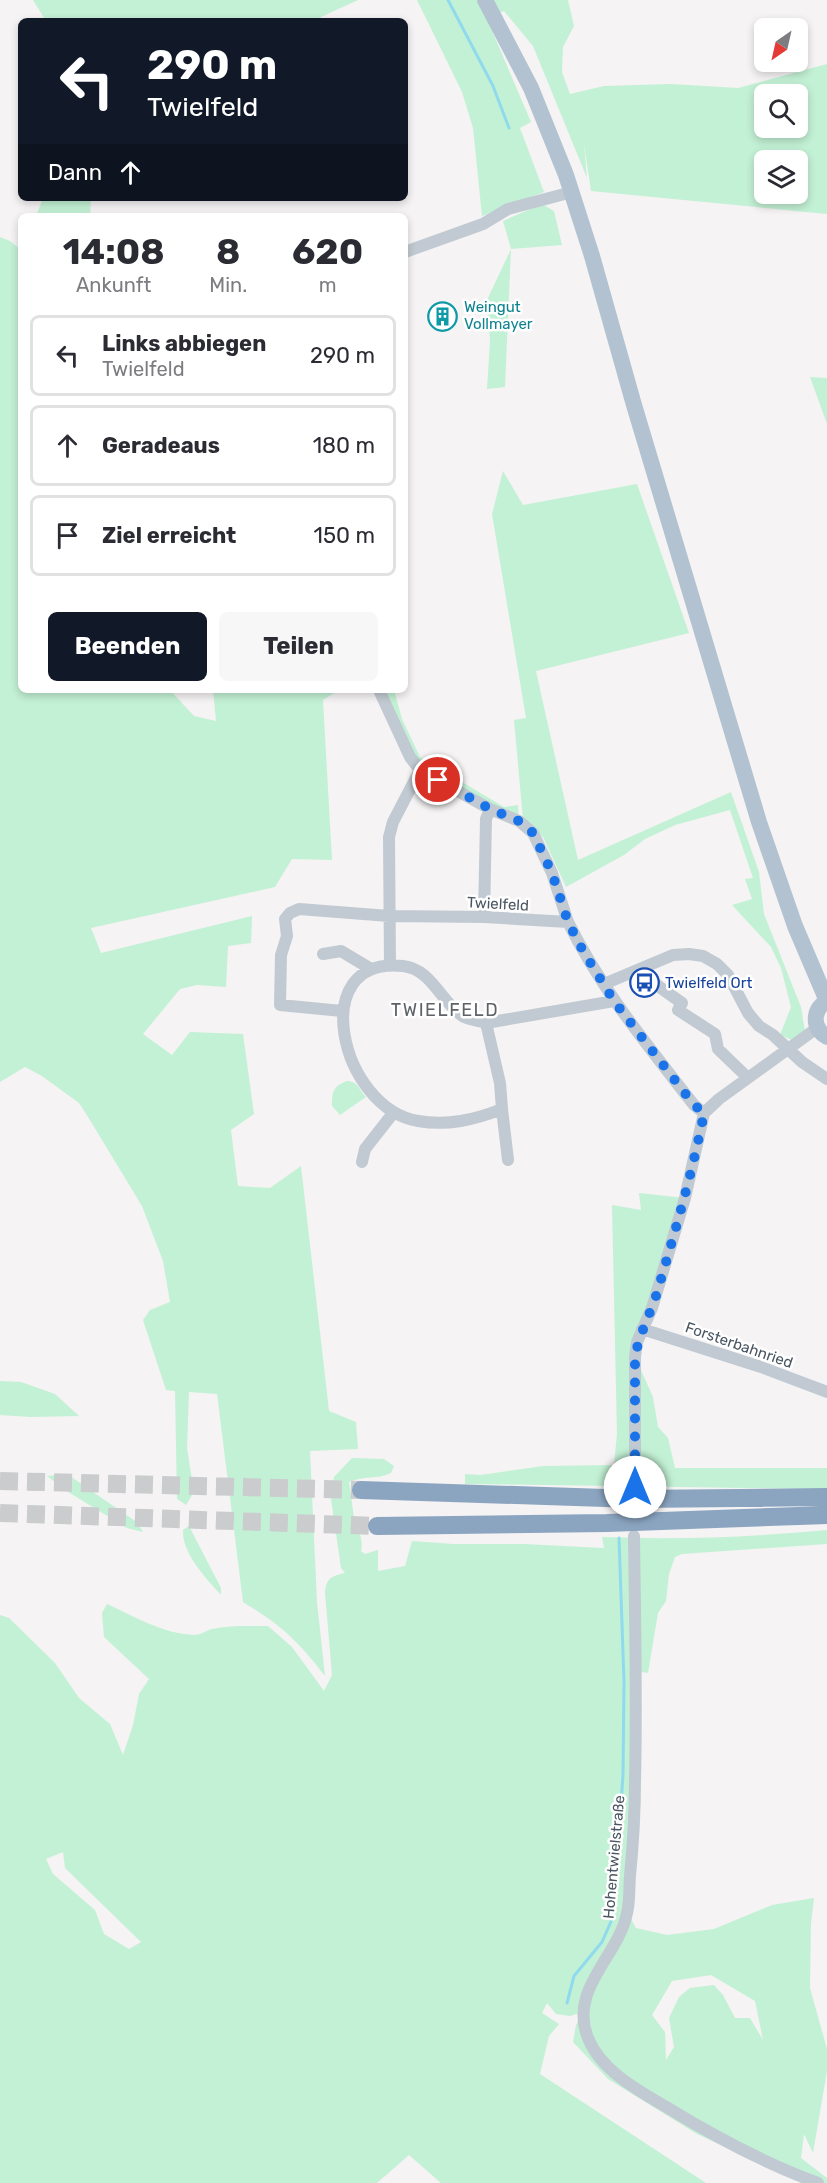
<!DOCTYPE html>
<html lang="de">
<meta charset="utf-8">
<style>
:root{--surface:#fff;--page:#f7f7f7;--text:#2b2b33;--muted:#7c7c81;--line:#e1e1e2;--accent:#111827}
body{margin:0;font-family:Rubik,sans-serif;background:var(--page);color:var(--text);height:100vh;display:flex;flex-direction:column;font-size:22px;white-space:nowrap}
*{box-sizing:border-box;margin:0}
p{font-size:20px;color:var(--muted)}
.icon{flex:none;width:33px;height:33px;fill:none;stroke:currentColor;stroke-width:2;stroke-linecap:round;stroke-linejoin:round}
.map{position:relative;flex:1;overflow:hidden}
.sheet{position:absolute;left:18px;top:213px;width:390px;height:480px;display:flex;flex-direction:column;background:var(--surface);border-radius:9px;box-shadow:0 3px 9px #0003}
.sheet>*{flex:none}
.hud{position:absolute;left:18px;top:18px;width:390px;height:183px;border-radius:9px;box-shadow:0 3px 9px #0003;background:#111827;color:#fff;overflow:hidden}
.needle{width:39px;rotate:214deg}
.fabs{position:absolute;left:754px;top:18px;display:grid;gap:12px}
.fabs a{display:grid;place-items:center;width:54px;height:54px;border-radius:9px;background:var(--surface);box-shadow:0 3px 9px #0003;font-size:30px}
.pin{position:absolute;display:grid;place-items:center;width:51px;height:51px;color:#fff;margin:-26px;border:3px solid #fff;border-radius:50%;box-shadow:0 2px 6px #0007}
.me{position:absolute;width:66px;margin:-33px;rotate:0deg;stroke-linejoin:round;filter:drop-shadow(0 0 4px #0008)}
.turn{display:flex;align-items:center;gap:21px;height:126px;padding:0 30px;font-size:27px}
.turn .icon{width:78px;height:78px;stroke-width:2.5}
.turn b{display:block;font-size:42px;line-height:51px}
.then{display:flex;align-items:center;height:57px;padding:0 30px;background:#0003;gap:12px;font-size:22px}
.eta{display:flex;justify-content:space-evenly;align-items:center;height:102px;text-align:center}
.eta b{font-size:36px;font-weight:700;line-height:42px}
.action{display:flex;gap:12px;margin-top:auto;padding:12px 30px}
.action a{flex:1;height:69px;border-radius:9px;background:var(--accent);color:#fff;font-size:24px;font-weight:700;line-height:69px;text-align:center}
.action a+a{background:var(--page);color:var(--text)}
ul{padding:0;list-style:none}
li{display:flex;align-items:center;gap:18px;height:81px;margin:0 12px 9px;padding:0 18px;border:3px solid var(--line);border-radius:9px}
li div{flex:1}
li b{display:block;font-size:22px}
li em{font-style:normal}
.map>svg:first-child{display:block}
.green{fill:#c3f1d5;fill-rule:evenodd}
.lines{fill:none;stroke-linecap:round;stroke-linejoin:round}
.stream{stroke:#90daee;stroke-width:3}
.highway-tunnel{stroke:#caccce;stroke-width:18;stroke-dasharray:18 9;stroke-linecap:butt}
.minor{stroke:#c1cad2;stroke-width:12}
.major{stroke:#b3c2d1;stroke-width:16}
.highway{stroke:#8ba5c1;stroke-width:18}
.route{stroke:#1a73e8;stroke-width:10;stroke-dasharray:0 18}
.labels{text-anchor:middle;stroke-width:5;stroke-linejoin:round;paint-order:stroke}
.culture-label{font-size:15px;fill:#0d838f;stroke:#fff;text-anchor:start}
.street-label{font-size:15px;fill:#4a5661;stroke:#fff}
.transit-label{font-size:15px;fill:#164399;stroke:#fff;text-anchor:start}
.quarter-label{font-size:18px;letter-spacing:1.5px;fill:#5f6368;stroke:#fff}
</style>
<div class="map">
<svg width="827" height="2183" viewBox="0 0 827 2183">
<rect width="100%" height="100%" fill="#f5f3f3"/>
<!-- green -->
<path class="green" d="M33,0H358L321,17L318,21H46Z
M417,0H568L574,26L563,47L562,72L570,94L604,86L671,84L738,88L827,64V214L591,191L584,144L587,178L533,46L504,11L487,19L531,122L520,128L544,192L482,216L473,128L462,92ZM765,94H798V128H765ZM765,160H798V194H765Z
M43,198H91L90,216H36Z
M542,204L554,211L562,245L511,249L505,387L487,389L490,341L487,300L511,249L503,221Z
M0,237L10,241L21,250V690H170L194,716L216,721L213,690H339L323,700L332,860L292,859L275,887L91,928L101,953L252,916L251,943L228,946L226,987L197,985L180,989L143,1034L172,1055L190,1032L243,1034L254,1114L231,1130L238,1186L270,1188L301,1166L329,1411L356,1422L358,1449L310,1451L317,1602L325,1676C298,1641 281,1625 243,1602L217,1394L189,1392L187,1448L194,1492L186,1505L177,1499L175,1391L166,1390L143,1320L150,1310L170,1302L163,1261L142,1206L85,1112L79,1103L42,1076L25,1067L0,1082Z
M810,377L827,378V424Z
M503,471L523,505L637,484L689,633L536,671L578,860L731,792L759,872L764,914L801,1007L805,1032L792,1040L780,1035L791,1007L781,968L771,947L732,905L752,899L745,879L753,878L730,810L675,825L645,839L624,855L566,887L543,837L523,819L514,720L526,718L492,514Z
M379,690H394L402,719L420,757L504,807L518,805L519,821L420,770Z
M347,1081C358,1081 359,1090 366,1097L340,1115L332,1106C332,1092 333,1086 347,1081Z
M639,1193L685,1198L635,1357L653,1397L658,1427L668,1438L675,1468H827V1489L465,1484V1474L480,1475L543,1466L614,1465L617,1434L612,1205L641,1210Z
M0,1381L21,1382L55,1394L79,1416L31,1417L0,1415Z
M352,1458L384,1459L394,1466L391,1473C377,1480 364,1475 349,1482C351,1494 352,1505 354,1517C357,1529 364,1538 361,1551L365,1554L378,1550V1571L405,1566L412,1541L453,1544H524L604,1548L602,1537C677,1540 753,1537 827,1530V1544L682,1554L675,1557L669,1574L666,1601L658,1613L648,1673L636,1671L627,1912L636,1928L667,1935L714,1929L772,1905L814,1898L811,1923L810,1988L827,2049V2071L813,2153L804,2134L801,2158L827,2178V2183H803L697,2134L608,2079L573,2042L576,2025L583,2012L570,2016L556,2014L547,2003L542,2013L559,2024L549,2036L540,2074L706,2183H441L409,2155L377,2183H0V1615L9,1618L55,1663L79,1698L110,1724L123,1755L133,1725L139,1694L149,1679L104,1637L102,1613L107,1604C133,1616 164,1634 194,1635C200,1635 206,1631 212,1629C230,1625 249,1626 268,1626L292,1647L324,1691L332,1675L325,1593C326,1578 332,1576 345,1573L341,1568L331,1499L334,1477ZM63,1852L65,1868L141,1942L129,1949L104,1934L95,1910L53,1874L46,1859ZM711,1975L755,2001L763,2040L750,2018H735L723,1995L714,1985L690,1988L679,1997L669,2018L674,2047L666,2060L665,2032L652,2015L672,1981Z
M67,1474L138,1523L143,1532L127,1528L65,1490L47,1476Z
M189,1526L221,1588V1595C206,1578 182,1554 183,1530Z"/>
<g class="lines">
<!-- stream -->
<path class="stream" d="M448,0L493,86L509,128
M567,2003L574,1976L602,1942L613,1917L623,1775L624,1682L619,1538"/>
<!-- highway-tunnel -->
<path class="highway-tunnel" d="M0,1481L361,1490
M0,1513L377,1526"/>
<!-- minor -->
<path class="minor" d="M405,252L483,224L508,209L572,192
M379,690L410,757L420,770L490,809L519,821L533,833L552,873L568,922
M484,917L486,819L490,809
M323,954L341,951L371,969
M390,966L389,837L393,822L420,770
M644,976L682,1003L678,1010L715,1034L718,1049L748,1078
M604,984L673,955L689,954L703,956L717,964L728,975L748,1013L759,1026L773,1035L802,1062L827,1079
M342,1011L280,1005L281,955L287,936L285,919L290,913L299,909L389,916L484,917L568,922C601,989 648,1046 694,1105L704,1113
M486,1023C480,1021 470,1020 464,1017C441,1003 432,969 403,966C305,955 340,1108 418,1121C448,1126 474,1120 502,1109L500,1083L486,1023L614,1001
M502,1109L508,1160
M362,1162L365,1149L394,1112
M642,1329L761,1367L827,1392
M635,1487V1357L637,1342L652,1308L685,1198L704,1113L719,1099L817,1028
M634,1536C635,1618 637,1699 635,1781C635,1813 633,1845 630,1876C629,1888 630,1901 627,1913C619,1956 568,1989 588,2038C601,2071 639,2091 668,2108C717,2138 764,2163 818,2183"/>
<!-- major -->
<path class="major" d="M485,0L531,88L566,175L592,256L634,405L759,822L795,926L827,1001C812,1010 812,1028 827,1037"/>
<!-- highway -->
<path class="highway" d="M361,1490L635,1499L827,1497
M377,1526L607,1523L827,1515"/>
</g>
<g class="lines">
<!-- route -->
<path class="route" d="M438,780L490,809L519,821L533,833L552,873L568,922L583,951L614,1001L694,1105L704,1113C692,1175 674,1235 656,1296C649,1317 639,1335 635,1357V1487"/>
</g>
<!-- icons -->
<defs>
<symbol id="building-ring" viewBox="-11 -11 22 22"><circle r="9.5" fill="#fff" stroke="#0f9aa8" stroke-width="1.5"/><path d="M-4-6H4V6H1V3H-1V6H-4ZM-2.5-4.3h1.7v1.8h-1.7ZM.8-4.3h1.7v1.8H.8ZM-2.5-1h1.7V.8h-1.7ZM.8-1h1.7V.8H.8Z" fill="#0f9aa8"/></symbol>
<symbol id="bus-ring" viewBox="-11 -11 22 22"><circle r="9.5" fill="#fff" stroke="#1a4fb4" stroke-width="1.5"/><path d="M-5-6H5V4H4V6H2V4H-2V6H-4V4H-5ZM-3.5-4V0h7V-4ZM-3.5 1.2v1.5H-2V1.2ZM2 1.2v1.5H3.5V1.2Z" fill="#1a4fb4"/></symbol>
</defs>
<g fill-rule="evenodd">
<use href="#building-ring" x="426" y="300" width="33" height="33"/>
<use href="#bus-ring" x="628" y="966" width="33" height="33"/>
</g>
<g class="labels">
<!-- culture labels -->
<g class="culture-label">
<text x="464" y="312">Weingut<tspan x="464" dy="17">Vollmayer</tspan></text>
</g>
<!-- street labels -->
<g class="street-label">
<text transform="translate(498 904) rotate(3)" y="5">Twielfeld</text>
<text transform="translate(739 1345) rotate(19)" y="5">Forsterbahnried</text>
<text transform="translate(614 1857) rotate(-85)" y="5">Hohentwielstraße</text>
</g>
<!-- transit labels -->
<g class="transit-label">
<text x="665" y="988">Twielfeld Ort</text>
</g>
<!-- quarter labels -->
<g class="quarter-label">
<text x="445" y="1016">TWIELFELD</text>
</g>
</g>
</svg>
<div class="fabs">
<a><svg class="needle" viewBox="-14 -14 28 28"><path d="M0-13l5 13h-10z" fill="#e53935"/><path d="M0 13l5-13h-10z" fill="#7c7c81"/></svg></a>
<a><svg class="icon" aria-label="search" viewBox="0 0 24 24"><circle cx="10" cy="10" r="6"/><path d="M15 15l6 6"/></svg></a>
<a><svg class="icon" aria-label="layers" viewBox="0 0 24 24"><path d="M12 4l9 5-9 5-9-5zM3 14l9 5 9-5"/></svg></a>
</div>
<div class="pin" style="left:438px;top:780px;background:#d93025"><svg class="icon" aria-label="arrive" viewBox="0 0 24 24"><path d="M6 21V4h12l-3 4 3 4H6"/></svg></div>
<svg class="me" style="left:635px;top:1487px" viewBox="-20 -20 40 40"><circle r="19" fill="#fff"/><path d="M0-13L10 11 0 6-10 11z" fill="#1a73e8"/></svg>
<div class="hud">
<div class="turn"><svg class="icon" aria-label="left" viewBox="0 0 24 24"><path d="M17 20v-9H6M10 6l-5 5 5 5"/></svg><div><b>290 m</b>Twielfeld</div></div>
<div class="then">Dann<svg class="icon" aria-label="ahead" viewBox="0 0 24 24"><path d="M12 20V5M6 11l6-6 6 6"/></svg></div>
</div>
<section class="sheet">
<div class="eta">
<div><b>14:08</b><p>Ankunft</p></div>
<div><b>8</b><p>Min.</p></div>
<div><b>620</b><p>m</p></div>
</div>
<ul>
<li><svg class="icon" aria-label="left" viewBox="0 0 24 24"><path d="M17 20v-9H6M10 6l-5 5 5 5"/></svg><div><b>Links abbiegen</b><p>Twielfeld</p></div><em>290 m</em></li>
<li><svg class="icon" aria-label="ahead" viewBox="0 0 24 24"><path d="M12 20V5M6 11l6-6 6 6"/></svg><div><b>Geradeaus</b></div><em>180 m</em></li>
<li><svg class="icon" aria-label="arrive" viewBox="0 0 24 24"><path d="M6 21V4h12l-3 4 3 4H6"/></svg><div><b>Ziel erreicht</b></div><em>150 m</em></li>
</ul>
<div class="action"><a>Beenden</a><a>Teilen</a></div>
</section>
</div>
